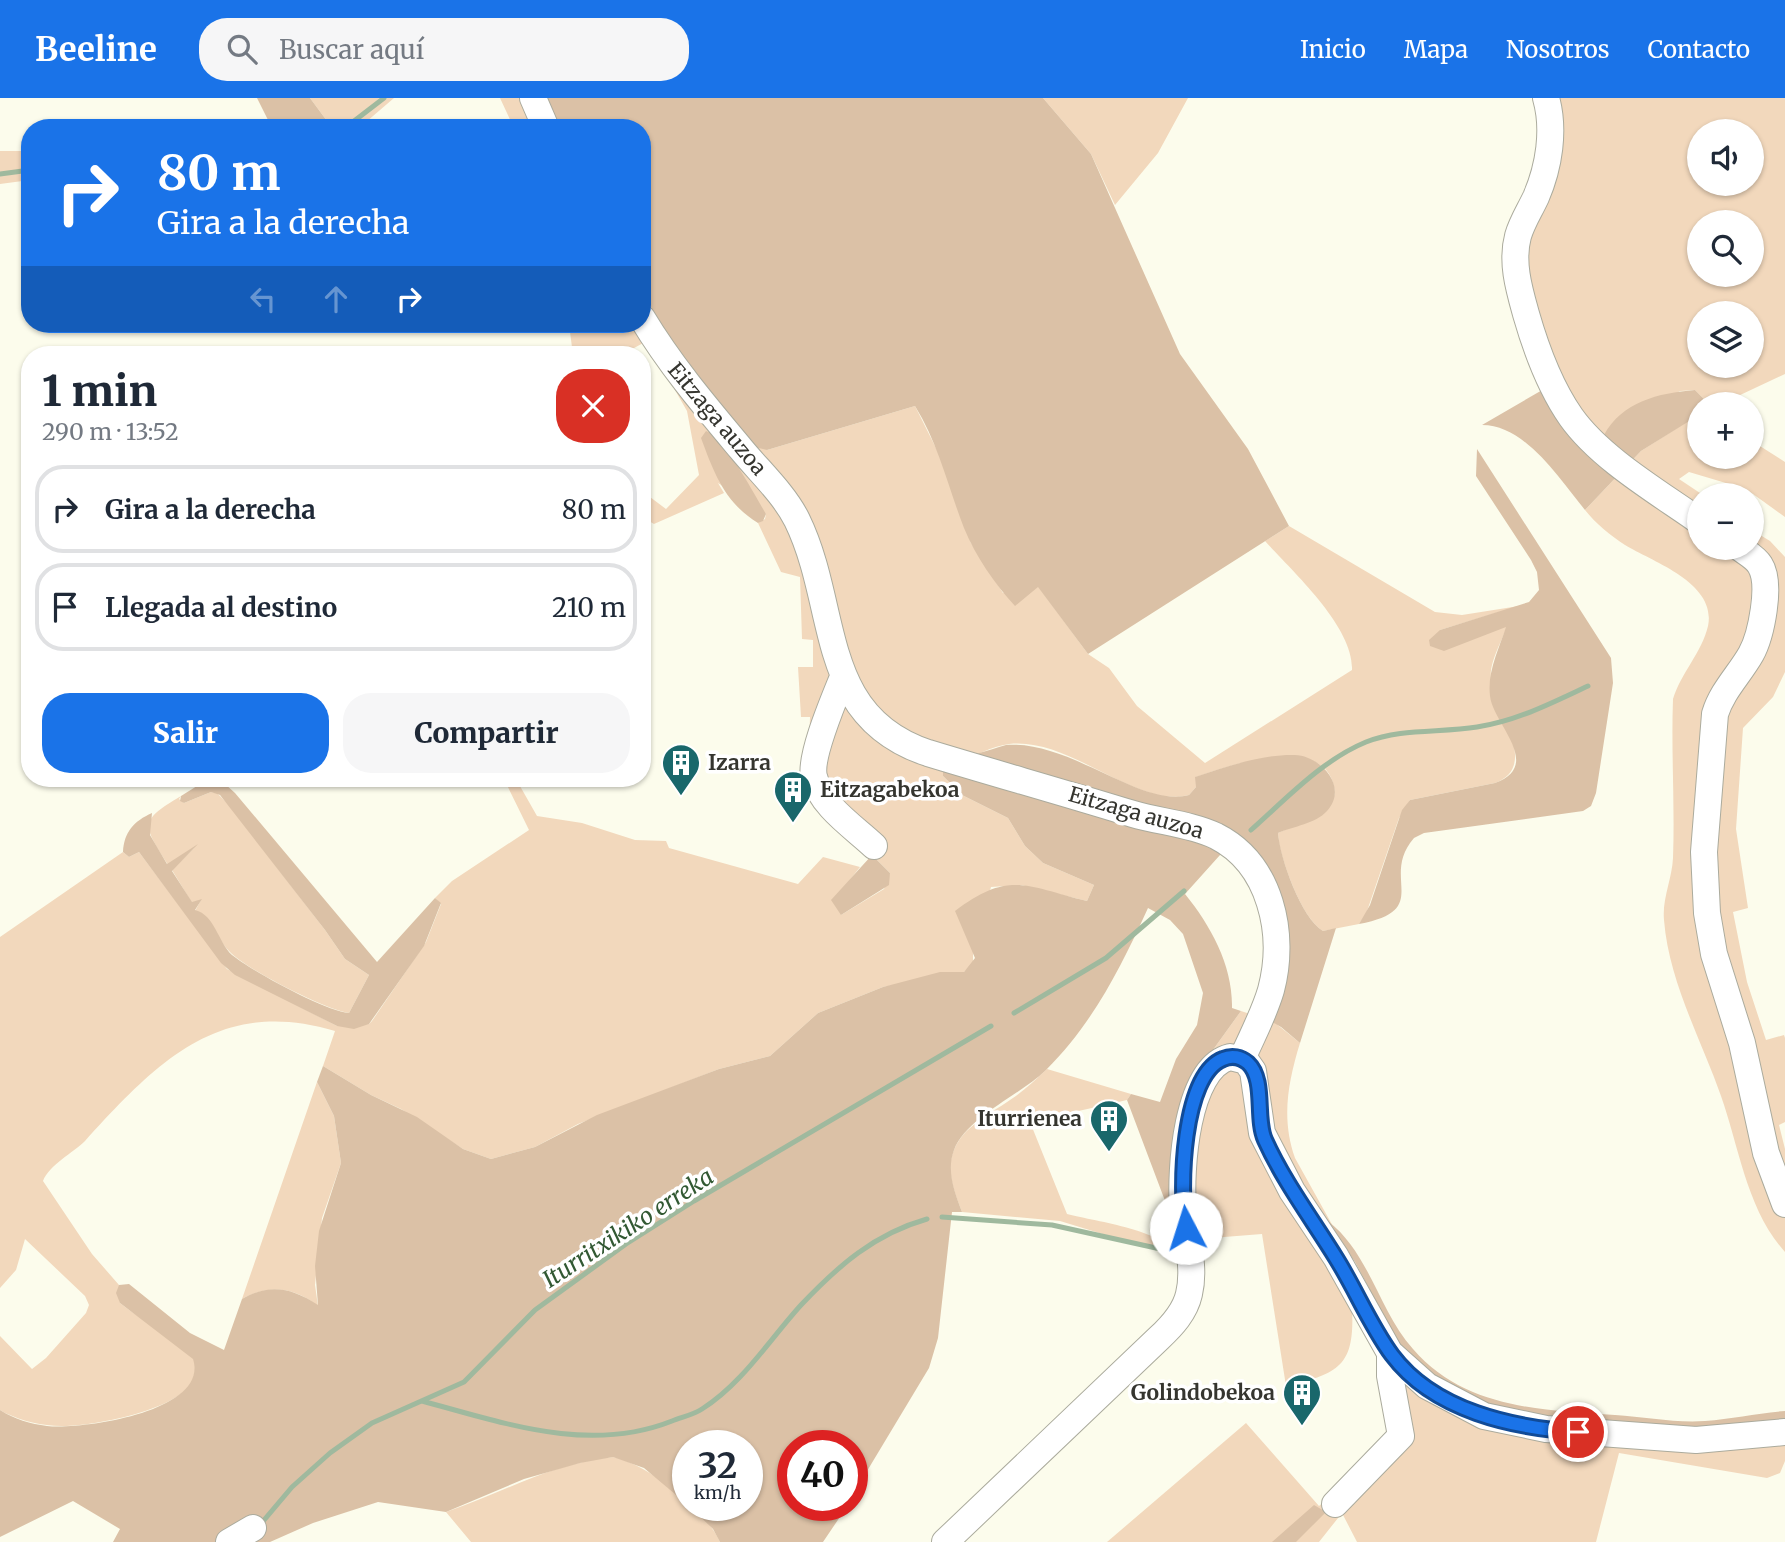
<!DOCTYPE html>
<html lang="es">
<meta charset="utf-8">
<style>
:root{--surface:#fff;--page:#f6f6f7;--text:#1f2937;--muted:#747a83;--line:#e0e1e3;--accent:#1a73e8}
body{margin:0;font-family:Merriweather,serif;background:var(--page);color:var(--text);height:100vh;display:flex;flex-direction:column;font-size:26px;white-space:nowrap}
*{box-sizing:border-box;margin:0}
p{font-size:23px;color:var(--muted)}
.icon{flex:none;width:38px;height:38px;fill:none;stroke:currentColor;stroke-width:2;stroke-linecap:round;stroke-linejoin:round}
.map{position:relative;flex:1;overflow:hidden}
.drawer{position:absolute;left:21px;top:248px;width:630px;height:441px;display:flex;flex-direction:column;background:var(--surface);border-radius:28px;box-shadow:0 2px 5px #0004}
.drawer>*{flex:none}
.top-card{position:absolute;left:21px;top:21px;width:630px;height:214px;border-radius:28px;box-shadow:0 2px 5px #0004;background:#1a73e8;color:#fff;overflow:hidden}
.fabs{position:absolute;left:1687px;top:21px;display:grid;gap:14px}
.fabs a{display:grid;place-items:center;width:77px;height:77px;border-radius:50%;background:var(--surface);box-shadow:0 2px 5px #0004;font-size:35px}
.speed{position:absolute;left:672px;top:1332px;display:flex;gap:14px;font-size:35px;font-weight:700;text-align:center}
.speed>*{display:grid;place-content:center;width:91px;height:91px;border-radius:50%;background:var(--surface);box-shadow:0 2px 5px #0004;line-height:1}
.speed small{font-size:18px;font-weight:400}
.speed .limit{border:10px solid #d22;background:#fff;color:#111}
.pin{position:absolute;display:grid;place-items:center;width:60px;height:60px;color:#fff;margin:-30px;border:4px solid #fff;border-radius:50%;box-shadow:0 2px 7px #0007}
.me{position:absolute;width:77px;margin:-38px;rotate:355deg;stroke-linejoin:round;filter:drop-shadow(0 0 5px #0008)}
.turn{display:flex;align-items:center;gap:24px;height:147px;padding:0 21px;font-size:32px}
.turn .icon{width:91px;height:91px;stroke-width:2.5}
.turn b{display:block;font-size:49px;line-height:60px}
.lanes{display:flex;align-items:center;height:66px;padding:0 21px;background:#0003;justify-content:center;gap:35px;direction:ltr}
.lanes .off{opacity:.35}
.round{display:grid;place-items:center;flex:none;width:74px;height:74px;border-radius:28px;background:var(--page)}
.summary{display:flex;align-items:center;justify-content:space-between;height:119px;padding:0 21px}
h1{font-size:42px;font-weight:800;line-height:52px}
.primary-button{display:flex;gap:14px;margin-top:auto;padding:14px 21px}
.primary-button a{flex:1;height:80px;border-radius:28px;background:var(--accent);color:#fff;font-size:28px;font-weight:800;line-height:80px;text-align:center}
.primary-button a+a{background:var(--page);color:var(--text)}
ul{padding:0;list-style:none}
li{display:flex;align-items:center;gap:21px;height:88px;margin:0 14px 10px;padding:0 7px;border:4px solid var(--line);border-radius:28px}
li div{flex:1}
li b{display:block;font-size:26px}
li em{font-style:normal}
header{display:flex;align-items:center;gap:42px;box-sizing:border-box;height:98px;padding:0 35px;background:var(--accent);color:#fff}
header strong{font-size:33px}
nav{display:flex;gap:38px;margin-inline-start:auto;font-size:24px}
.search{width:490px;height:63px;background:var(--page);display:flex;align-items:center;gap:18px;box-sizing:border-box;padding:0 24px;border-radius:28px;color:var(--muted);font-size:26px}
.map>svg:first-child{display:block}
.green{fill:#f2d8bc;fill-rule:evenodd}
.forest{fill:#dbc1a6}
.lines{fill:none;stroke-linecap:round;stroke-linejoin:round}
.stream{stroke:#9fb99e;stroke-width:5}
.minor-casing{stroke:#abab9d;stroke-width:28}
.minor{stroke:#fff;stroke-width:26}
.route-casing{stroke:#114b97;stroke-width:18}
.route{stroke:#1a73e8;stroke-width:12}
.labels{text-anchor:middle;stroke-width:7;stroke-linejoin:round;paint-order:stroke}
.street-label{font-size:21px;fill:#35352f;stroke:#fff}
.poi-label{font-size:21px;font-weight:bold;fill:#35352f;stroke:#fff;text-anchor:start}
.water-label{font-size:23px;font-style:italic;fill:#325933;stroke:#fff}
</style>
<header>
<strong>Beeline</strong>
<div class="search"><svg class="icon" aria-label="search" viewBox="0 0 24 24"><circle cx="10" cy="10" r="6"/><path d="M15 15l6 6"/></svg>Buscar aquí</div>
<nav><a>Inicio</a><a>Mapa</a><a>Nosotros</a><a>Contacto</a></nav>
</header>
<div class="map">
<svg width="1785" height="1444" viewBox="0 0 1785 1444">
<rect width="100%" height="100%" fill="#fcfcec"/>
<!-- green -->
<path class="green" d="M310,0H394L359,30H317L327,23Z
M500,0H533L546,30H514Z
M1043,0H1188L1158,55L1115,107L1091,56Z
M1534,0H1785V276L1721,306H1709L1695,292L1680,293L1586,349L1517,217L1540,28ZM1699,33H1752V86H1699ZM1699,124H1752V177H1699ZM1699,215H1752V268H1699Z
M0,53H30V82L0,86Z
M642,183L655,220L767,352L915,308L944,366L971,445L1003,495L1038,488L1088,556L1109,570L1137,608L1205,665L1352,572C1354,529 1293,474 1265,443L1289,428L1435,514L1462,517L1519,508L1440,532L1507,528C1502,543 1489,565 1491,580C1494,611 1541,668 1495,685L1410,702L1399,720L1366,816L1359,826L1323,833C1302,820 1284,769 1279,745L1278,735C1305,722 1321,726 1335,696C1331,632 1231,667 1196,679V689L1189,697C1136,711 1071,639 1009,646C987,649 963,664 943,672V678L962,697L1008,720L1025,748L1043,765L1094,787L1087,803L1021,787L991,789L973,853V866L964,874L883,889L818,915L770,958L719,971L578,1026L535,1049L491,1061L463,1051L401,1011L371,997L323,968L335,933C220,898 157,964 85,1043C73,1055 49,1067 43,1083L92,1156L119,1187L120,1205C135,1218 185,1246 193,1260C218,1308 89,1329 62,1328C41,1328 23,1323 5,1315L0,1312V1238L32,1271L46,1260L86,1215L89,1207L85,1198L25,1141L16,1172L0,1190V839L123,754L129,759L139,754L227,871L337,928L369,926L372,923L426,844L441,806L435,800L452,783L529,732L504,681H516L537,718L582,725L635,742L666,743L669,750L798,786L823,759L860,769L842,792L841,817L884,791L890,775L872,757L824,686L809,652L810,619H801L798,569H813V542L802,541L800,479L781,474L758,425L765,421L766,416L718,385L724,395L654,426L642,419V393L666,411L699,377L687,313L647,243L621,257H573L569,226H642Z
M1696,318L1699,320V359H1752V343L1785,364V419L1746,391L1689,374L1679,381L1703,397H1699V450H1752V432L1770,443L1785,459V574L1773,599L1743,630L1736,731L1748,810L1733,814L1747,884L1766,942L1784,937L1785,940V1024L1779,1027L1785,1051V1154C1747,1112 1739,1049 1721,998C1701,941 1669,884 1664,822C1662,801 1672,781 1673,760C1675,707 1671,654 1673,601C1681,575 1702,554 1708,528C1717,485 1653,464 1625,447C1610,437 1596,426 1585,412L1641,353Z
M211,694L217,695L229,707L325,832L345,861L369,877L349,915C326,912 245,871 229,853C214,837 215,823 195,813L201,802L192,805L172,772L195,749L168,767C142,726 139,723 181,698L179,701L184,705Z
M1241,913L1274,924L1300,945C1288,984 1281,1021 1295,1060L1379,1211L1419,1268L1508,1313L1692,1329L1785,1323V1363L1780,1375L1767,1380L1619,1355L1596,1444H1357L1342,1415L1319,1444H1107L1246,1325L1319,1408L1390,1345L1377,1246L1352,1209C1355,1268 1340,1275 1286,1288L1262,1136L1199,1141L1176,1132L1210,956Z
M1047,971L1131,996L1127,1002L1030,1024L1067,1116C1098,1124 1166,1132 1181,1160L1060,1123L962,1114C956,1098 948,1079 951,1062C957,1031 987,1018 1010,1002C1024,993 1035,982 1047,971Z
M317,984L334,1018L341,1065L322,1120L315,1187L318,1208C294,1189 269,1186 242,1201Z
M613,1359C646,1365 707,1413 720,1444H471L446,1414C503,1395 551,1365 613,1359Z"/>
<!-- forest -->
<path class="forest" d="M257,0H310L327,23L317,30H272Z
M533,0H1043L1091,56L1180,256L1248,351L1289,428L1088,556L1038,489L1015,508C994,485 976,459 964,430C948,389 939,347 915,308L767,352L746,347L655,220L642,183V30H546Z
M1544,291L1604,337C1622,304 1658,295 1695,292L1709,306H1699V317L1641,353L1585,412C1560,382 1526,327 1482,327Z
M706,333C724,338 755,398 766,416L763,423L758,425C725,405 714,375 701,340Z
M1477,351L1611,560L1613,585L1596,695L1591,708L1583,713L1424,735L1414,740C1379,780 1434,812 1359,826L1370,807L1402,712L1410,702L1495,685C1544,667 1493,626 1490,598C1487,574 1499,551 1506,529L1444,553L1430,548L1429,542L1440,532L1529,504L1539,492L1537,474L1531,462L1476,378Z
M1006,647C1071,642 1140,710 1189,697L1196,689L1195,679C1225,669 1263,656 1295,657C1321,658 1349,689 1327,713C1315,726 1294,728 1278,735C1280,760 1301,820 1323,833L1336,830L1300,945L1281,929L1262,918L1275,842L1229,747L1185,796C1211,828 1233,868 1232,910L1241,913L1210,956L1176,1132L1127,1002L1131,996L1160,1004L1176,961L1197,927L1203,895L1183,836L1170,822L1148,810C1120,871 1093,925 1046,972C1019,998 967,1019 954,1052C946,1073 955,1095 962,1114H952L938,1240L929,1270L852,1398V1348H793V1407H848L823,1444H720L713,1431L688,1407H747V1348H688V1407L644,1370L613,1359L580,1365L524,1381L446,1414L378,1404L313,1425L270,1444H113L120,1431L73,1403L0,1439V1312C14,1321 31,1326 47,1328C81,1332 210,1314 193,1261L120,1205L116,1195L119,1187L129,1186L190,1235L224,1252L242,1201C270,1185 292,1190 318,1207L315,1168L319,1133L341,1065L334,1018L317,984L323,968L371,997L417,1019L463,1051L491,1061L535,1049L597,1017L719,971L770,958L818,915L883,889L940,874H964L975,860L955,813C1009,772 1026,788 1087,803L1094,787L1043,765L1025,748L1008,720L962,697L943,678V672C962,658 984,654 1006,647Z
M215,683L225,686L235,695L377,864L435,800L441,805L424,848L369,926L354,931L337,928L235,877L221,865L139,754L129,759L123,754C124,734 134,723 152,715L150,737L167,766L198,746L172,773L192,804L202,801L195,812C215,817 218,844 232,857C252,873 325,913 349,915L369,877L345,861L325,832L220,697L211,694L184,705L180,703L181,698L197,688Z
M872,757L890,775L889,787L841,817L831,802Z
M1328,1123C1370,1156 1379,1213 1413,1251C1465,1311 1542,1312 1615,1317C1645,1319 1675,1325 1705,1323C1732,1321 1758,1315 1785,1313V1323L1692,1329L1534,1318L1485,1306L1446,1289L1400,1248L1355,1164Z
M1314,1407L1326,1414L1296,1444H1272Z"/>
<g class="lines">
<!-- stream -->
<path class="stream" d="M345,30L384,0
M0,76L30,72
M1251,732C1285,702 1322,662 1366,644C1401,630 1440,635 1477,629C1517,623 1551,605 1588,588
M1014,915L1106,860L1184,793
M942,1119L1052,1127L1174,1154
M422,1303C504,1325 589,1356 672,1323C682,1319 693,1317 702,1311C742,1286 770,1241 801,1207C838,1168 874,1136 927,1121
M259,1428L292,1389L330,1355L372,1325L464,1284L535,1212L626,1146L694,1103L991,928"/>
<defs>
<path id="minor" d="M533,0L546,30
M1546,0C1555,32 1549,69 1536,99C1530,112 1522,124 1518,138C1511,164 1519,191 1526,216C1536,251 1550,289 1571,319C1600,360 1658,394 1699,423
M642,220C671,268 705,308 741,351C760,374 784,396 797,422C840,510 816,618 928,655C997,676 1065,695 1133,716C1160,724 1191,726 1216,738C1271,766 1286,836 1271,892C1264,916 1252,938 1242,961
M1740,450C1747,455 1756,460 1760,467C1772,486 1761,538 1751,556C1739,577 1722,593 1715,616L1704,754L1707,815L1714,856L1742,945L1766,1055L1785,1106
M843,579C835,599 809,659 814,679C821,708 854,729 874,748
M1335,1406L1401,1338L1390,1278V1255
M229,1444L253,1430
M945,1444L1159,1240C1172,1228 1185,1214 1189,1196C1196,1167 1185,1138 1183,1110C1180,1073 1186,970 1230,959L1246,963L1253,973L1262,1035L1292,1093L1336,1159L1390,1255L1427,1288L1484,1318L1546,1331L1696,1342L1785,1334"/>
</defs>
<!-- minor casing -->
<use href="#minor" class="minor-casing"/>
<!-- minor -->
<use href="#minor" class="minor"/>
</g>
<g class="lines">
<defs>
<path id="route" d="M1186,1130C1179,1093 1182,977 1223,961C1232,957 1241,959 1248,965C1266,982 1255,1020 1265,1042C1284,1084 1312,1121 1336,1160C1356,1192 1370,1227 1392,1257C1434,1313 1513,1330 1578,1334"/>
</defs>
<!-- route casing -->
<use href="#route" class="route-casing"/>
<!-- route -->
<use href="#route" class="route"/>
</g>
<!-- icons -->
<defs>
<symbol id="building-pin" viewBox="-11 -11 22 30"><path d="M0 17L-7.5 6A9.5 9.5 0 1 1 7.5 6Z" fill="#19676b" stroke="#fff"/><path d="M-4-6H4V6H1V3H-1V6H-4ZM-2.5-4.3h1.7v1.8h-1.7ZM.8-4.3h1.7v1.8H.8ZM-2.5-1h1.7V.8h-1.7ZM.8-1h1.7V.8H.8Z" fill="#fff"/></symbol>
</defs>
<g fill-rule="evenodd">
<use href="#building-pin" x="659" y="643" width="44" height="60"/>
<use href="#building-pin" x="771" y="670" width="44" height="60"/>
<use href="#building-pin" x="1087" y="999" width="44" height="60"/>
<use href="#building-pin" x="1280" y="1273" width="44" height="60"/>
</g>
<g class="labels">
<!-- street labels -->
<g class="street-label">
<text transform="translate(717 321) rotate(50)" y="7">Eitzaga auzoa</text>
<text transform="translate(1136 715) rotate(16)" y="7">Eitzaga auzoa</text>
</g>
<!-- poi labels -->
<g class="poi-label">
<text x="708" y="672">Izarra</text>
<text x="820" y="699">Eitzagabekoa</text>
<text x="1082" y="1028" text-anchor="end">Iturrienea</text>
<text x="1275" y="1302" text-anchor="end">Golindobekoa</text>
</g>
<!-- water labels -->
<g class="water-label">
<text transform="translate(628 1130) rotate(-33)" y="8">Iturritxikiko erreka</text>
</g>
</g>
</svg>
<div class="fabs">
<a><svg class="icon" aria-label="sound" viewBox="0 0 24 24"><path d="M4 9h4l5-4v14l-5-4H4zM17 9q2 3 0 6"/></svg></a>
<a><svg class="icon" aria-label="search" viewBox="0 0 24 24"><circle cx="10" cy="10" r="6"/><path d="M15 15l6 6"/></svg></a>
<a><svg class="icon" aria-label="layers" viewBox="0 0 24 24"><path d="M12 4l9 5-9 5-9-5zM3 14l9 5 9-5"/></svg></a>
<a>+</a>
<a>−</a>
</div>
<div class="speed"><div>32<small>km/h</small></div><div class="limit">40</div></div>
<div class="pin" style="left:1578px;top:1334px;background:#d93025"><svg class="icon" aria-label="arrive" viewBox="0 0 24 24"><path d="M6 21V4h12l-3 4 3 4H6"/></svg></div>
<svg class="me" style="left:1186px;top:1130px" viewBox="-20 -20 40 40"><circle r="19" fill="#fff"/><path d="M0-13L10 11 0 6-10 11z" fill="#1a73e8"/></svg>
<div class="top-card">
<div class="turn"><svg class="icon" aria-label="right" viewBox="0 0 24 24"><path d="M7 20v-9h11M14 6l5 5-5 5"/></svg><div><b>80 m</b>Gira a la derecha</div></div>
<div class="lanes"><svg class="icon off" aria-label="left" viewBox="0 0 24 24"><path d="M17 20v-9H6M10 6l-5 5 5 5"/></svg><svg class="icon off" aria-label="ahead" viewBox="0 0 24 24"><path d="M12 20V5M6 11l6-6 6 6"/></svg><svg class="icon" aria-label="right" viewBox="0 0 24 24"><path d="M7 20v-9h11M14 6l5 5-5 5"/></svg></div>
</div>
<section class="drawer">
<div class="summary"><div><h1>1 min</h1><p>290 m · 13:52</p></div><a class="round" style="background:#d93025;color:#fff"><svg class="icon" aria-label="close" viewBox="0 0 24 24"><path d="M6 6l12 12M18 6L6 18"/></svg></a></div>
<ul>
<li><svg class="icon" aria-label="right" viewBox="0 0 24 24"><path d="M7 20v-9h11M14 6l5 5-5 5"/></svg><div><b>Gira a la derecha</b></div><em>80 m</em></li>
<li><svg class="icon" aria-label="arrive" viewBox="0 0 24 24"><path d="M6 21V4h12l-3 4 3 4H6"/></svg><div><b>Llegada al destino</b></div><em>210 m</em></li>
</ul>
<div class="primary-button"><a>Salir</a><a>Compartir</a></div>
</section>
</div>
